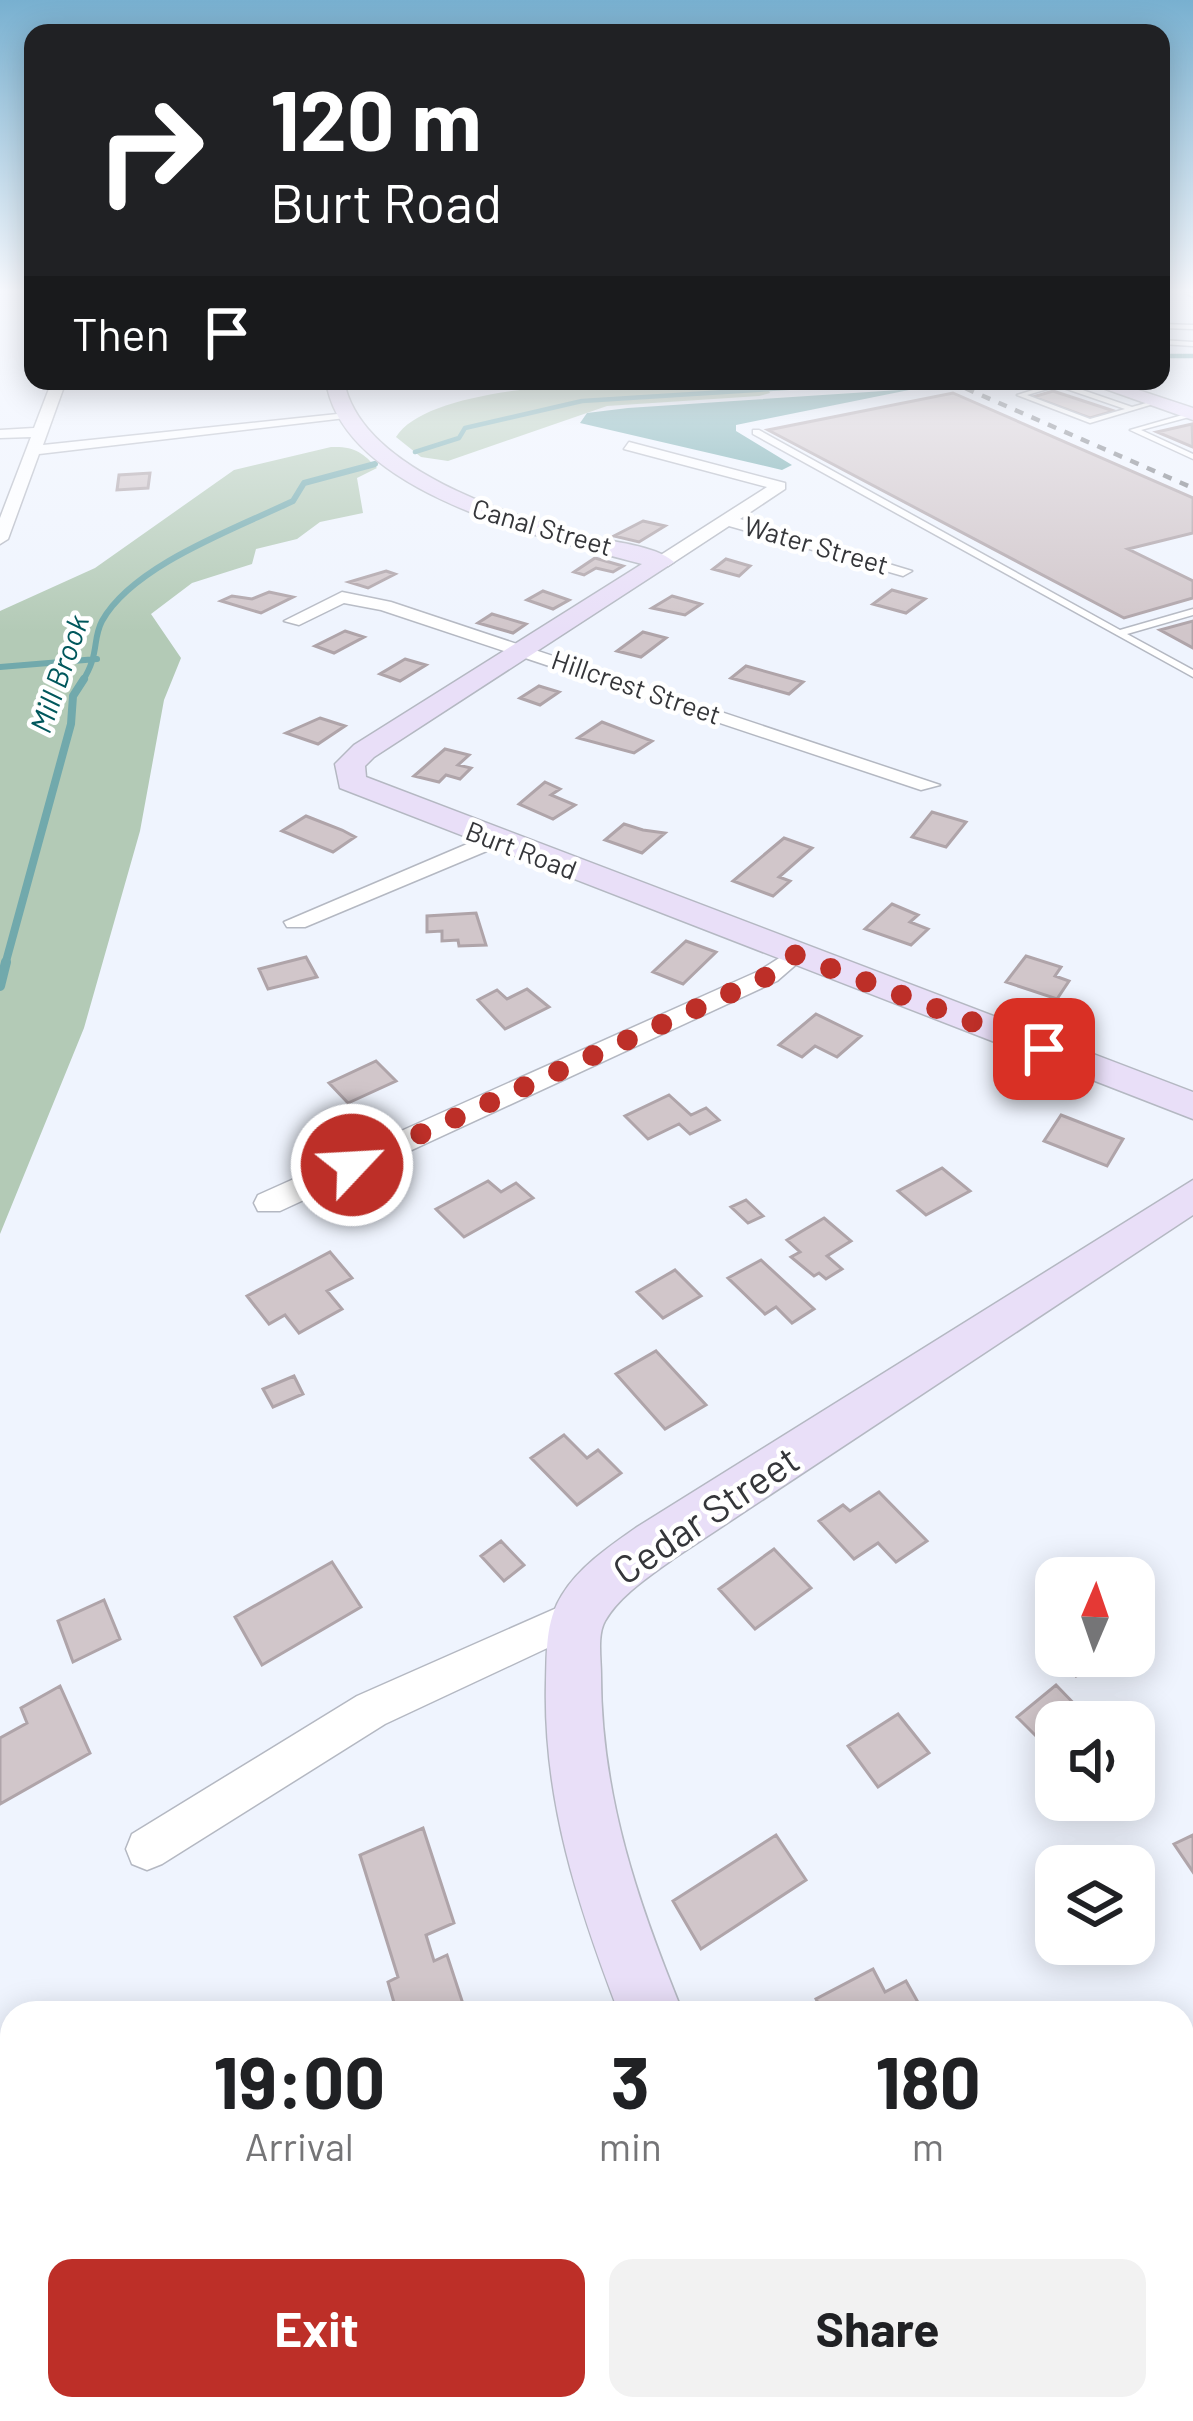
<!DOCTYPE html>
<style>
:root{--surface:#fff;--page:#f2f2f2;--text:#202124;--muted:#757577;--accent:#bd2f28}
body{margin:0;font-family:Barlow,sans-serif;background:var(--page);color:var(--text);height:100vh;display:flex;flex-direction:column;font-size:45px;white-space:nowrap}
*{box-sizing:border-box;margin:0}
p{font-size:39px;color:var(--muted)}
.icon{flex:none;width:66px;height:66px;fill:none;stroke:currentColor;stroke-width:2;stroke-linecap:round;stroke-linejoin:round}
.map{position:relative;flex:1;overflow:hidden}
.panel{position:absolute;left:0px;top:2001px;width:1194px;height:420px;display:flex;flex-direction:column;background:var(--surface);border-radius:36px 36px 0 0;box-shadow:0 6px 30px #0003}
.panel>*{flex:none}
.hud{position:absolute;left:24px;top:24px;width:1146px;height:366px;border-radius:24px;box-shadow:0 6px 30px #0003;background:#202124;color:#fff;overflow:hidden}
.needle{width:78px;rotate:2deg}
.fabs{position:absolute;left:1035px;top:1557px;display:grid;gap:24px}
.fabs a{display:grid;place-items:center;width:120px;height:120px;border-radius:24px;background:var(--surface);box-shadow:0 6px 30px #0003;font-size:60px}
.pin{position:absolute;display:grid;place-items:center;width:102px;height:102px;color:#fff;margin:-51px;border-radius:24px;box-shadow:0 6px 18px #0006}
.me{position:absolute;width:132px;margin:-66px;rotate:65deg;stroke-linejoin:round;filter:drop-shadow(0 0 9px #0008)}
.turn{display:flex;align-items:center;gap:42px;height:252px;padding:0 48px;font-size:54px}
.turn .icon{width:156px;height:156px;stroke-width:2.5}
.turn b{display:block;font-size:84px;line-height:102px}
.then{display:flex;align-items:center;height:114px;padding:0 48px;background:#0003;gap:24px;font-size:45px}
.eta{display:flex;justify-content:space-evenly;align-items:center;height:204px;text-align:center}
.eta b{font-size:72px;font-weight:700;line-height:84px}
.button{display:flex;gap:24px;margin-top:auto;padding:24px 48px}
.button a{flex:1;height:138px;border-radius:24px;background:var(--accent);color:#fff;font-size:48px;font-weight:700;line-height:138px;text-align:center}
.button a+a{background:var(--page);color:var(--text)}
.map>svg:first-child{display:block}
.green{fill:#b3cab6}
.water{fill:#71a9ac}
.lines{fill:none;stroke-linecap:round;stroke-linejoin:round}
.stream-far3{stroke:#71a9ac;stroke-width:4.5}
.stream-far2{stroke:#71a9ac;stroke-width:6}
.stream-far1{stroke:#71a9ac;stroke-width:8}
.stream{stroke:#71a9ac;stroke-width:10}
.building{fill:#d1c6ca;stroke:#afa4a9;stroke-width:3}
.lane-casing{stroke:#b4b8c2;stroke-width:3}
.street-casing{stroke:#b4b8c2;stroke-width:3}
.secondary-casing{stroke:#b4b8c2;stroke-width:3}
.lane{fill:#fff;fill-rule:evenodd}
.street{fill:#fff;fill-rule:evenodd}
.secondary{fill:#e9dff8;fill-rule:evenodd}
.rail{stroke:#797c82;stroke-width:4.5;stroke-dasharray:9 9;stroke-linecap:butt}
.route{stroke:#bd2f28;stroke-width:21;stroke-dasharray:0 37.8}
.labels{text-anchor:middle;stroke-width:9;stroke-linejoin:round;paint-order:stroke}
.far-street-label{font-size:27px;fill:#35363a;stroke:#fff}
.far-water-label{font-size:30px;font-style:italic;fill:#00575c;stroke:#fff}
.near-street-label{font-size:39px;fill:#35363a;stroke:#fff}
</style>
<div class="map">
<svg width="1193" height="2421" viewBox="0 0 1193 2421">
<rect width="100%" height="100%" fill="#eff4fe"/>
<!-- green -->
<path class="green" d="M764,381L770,393L759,396L607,406L448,461L421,457L396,437C436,373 690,381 764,381Z
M331,447C355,446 363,453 377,468L357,478L363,513L320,522L297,539L256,549L252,564L192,583L151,614L181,658L164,700L140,831L84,1028L0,1234V611L95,568L234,470Z"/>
<!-- water -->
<path class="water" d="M914,389L736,425V431L792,465L782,470L580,423L587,413L628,408Z"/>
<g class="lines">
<!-- stream-far3 -->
<path class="stream-far3" d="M1161,356H1193
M415,452L459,438L465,428L582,401L896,381"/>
<!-- stream-far2 -->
<path class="stream-far2" d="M0,667L97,659
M82,682C100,654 92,640 102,621C133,565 237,528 293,501L304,483L375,464"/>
<!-- stream-far1 -->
<path class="stream-far1" d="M5,965L71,724L73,696L84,679"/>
<!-- stream -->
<path class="stream" d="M0,986L6,962"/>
</g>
<!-- building -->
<path class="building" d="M1053,391L1114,411L1090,418L1033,397Z
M953,393L1193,498V533L1128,549L1193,581V598L1124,618L768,430Z
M1192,424L1193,447L1157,432Z
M150,473L148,488L117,490L119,475Z
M643,521L665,526L639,542L614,536Z
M595,558L623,566L613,572L596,568L584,575L574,572Z
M726,559L750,566L739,576L713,569Z
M386,571L395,574L368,588L349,582Z
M892,590L925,599L906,613L873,604Z
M543,591L569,600L553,609L527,600Z
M269,592L293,597L261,613L221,601L232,596L252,599Z
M672,596L701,604L685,615L652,608Z
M492,614L526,624L513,633L478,623Z
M1193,621V648L1160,630Z
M345,631L364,637L334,653L315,646Z
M643,632L666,638L641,657L617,651Z
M405,659L426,665L400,681L380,674Z
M746,666L803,682L789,694L731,678Z
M539,686L559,692L540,705L520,698Z
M320,718L345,726L318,744L286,733Z
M602,722L652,741L634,753L578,738Z
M445,749L469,755L458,765L471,768L460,779L446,775L439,782L414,776Z
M545,782L560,789L551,795L575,805L553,819L519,804Z
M932,812L966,822L946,847L912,837Z
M306,816L342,830L355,837L333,852L282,831Z
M624,824L643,830L665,833L642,853L605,840Z
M784,838L812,848L779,877L790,881L773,896L733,881Z
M892,904L918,915L910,922L928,929L911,945L865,929Z
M476,913L486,945L459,946L458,940L442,941V931L427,932V916Z
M686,941L716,952L683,984L653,972Z
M1026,956L1061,967L1055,976L1069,981L1057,999L1006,982Z
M306,957L317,977L268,989L259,969Z
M527,989L549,1007L505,1029L478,1000L497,990L507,999Z
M816,1014L861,1036L837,1057L815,1046L802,1057L779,1045Z
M376,1061L396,1081L348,1103L329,1083Z
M669,1095L691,1115L706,1108L719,1120L690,1134L679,1124L648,1139L625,1116Z
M1061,1115L1123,1139L1107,1166L1044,1141Z
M942,1168L970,1191L926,1215L898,1191Z
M488,1181L501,1192L516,1183L533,1198L464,1237L436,1209Z
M746,1200L763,1216L748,1223L731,1207Z
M824,1218L851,1241L827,1256L842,1269L826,1279L819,1273L814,1276L791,1257L800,1252L787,1240Z
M330,1252L352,1278L327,1291L342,1309L299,1333L285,1315L269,1324L247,1296Z
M761,1260L814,1309L792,1323L776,1307L765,1314L728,1278Z
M675,1270L701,1296L663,1318L637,1292Z
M656,1351L706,1405L665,1429L616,1374Z
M294,1376L303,1394L273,1407L263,1389Z
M564,1435L587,1458L598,1450L621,1473L577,1505L531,1458Z
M879,1492L927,1541L896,1562L878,1543L854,1559L819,1521L843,1505L850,1511Z
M501,1541L524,1565L504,1581L481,1556Z
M774,1549L811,1588L755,1629L719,1589Z
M332,1562L361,1607L262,1665L235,1617Z
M104,1600L120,1639L73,1662L58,1621Z
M1059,1656H1108L1076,1676Z
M1056,1685L1084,1714L1074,1722H1056V1737L1046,1746L1017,1717Z
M60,1686L90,1753L0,1804V1738L27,1723L21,1708Z
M898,1714L929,1753L878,1787L848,1746Z
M423,1828L454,1923L426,1935L434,1961L447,1955L466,2013H397L388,1982L398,1977L360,1855Z
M776,1835L806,1880L701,1949L673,1901Z
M1193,1835V1872L1174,1844Z
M873,1969L885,1992L906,1981L924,2013H823L816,1999Z
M12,2334V2409H110L111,2421H0V2338Z
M442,2409H496L498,2421H444Z
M999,2409H1102L1108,2421H1043L1038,2412L1023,2421H1004Z"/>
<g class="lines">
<defs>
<path id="lane" d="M1185,293H1193V297Z
M1161,324L1193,325V329L1161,328Z
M1161,340L1193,342V346L1161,344Z
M1062,381H1072L1065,384L1132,407L1157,400L1160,402L1090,423L1017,395ZM1058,386L1125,409L1090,419L1027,395Z
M1193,412V416L1141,430L1193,454V459L1130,430Z
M753,430H759L1120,630L1193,609V615L1127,634L1193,670V677L753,434Z"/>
<path id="street" d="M52,381H66L43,445L347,413L354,417L39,454L8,539L0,544V518L31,437L0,438V430L34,428Z
M629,442L785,483V489L740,519L912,571L903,576L729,526L668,566H656V558L767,487L624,449Z
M342,592L391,602L940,785L921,790L381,610L344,603L299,625L284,621Z
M493,833L504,840L501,845L305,927H287L284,922Z
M795,948L807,955L777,981L280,1211H258L254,1203L258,1195L759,971Z
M577,1599L590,1604L596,1616L590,1628L385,1724L162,1864L147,1870L132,1864L126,1849L132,1834L357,1696Z"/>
<path id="secondary" d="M326,381H344C360,469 511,516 586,536C611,542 655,545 674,562L374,757L365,766L366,777L1193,1092V1119L340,788L335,764L354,745L642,564C551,540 343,495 326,381Z
M1083,381H1111L1193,408V420Z
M1193,1180V1215L673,1559C650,1576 620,1595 605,1621C597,1635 601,1659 601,1675C601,1796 638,1903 683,2013H619C578,1906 543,1800 546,1683C547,1652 545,1622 562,1595C580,1566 610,1546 637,1527Z
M773,2409H849L854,2421H778Z"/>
</defs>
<!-- lane casing -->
<use href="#lane" class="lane-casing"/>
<!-- street casing -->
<use href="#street" class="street-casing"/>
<!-- secondary casing -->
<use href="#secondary" class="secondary-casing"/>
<!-- lane -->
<use href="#lane" class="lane"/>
<!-- street -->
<use href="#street" class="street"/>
<!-- secondary -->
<use href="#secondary" class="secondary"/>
<!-- rail -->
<path class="rail" d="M949,381L1193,488"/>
</g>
<!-- sky -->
<linearGradient id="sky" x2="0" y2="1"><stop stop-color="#78b0d0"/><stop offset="0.46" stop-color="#f8faff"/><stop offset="1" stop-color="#f8faff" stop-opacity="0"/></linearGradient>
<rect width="1193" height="632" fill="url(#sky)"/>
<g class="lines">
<!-- route -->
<path class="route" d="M352,1165L768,976L795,955L1044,1049"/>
</g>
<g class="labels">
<!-- far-street labels -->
<g class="far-street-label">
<text transform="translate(542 528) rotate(16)" y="9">Canal Street</text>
<text transform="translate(816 546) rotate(16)" y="9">Water Street</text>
<text transform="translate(636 688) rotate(19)" y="9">Hillcrest Street</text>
<text transform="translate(521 851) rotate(21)" y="9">Burt Road</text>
</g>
<!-- far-water labels -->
<g class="far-water-label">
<text transform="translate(60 674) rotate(-71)" y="10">Mill Brook</text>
</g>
<!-- near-street labels -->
<g class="near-street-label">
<text transform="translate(706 1515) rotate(-34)" y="14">Cedar Street</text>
</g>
</g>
</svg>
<div class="fabs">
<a><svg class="needle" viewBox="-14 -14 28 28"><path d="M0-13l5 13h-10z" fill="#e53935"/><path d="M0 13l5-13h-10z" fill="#757577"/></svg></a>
<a><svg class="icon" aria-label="sound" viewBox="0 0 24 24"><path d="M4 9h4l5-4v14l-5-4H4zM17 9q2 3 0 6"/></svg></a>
<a><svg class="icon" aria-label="layers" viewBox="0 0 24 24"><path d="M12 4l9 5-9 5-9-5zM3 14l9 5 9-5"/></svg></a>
</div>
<div class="pin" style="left:1044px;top:1049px;background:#d93025"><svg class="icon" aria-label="arrive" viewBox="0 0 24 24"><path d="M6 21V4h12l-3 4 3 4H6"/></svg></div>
<svg class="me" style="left:352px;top:1165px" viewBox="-20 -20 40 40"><circle r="17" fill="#bd2f28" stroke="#fff" stroke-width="3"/><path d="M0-11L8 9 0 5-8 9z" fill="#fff"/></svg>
<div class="hud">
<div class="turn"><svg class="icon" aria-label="right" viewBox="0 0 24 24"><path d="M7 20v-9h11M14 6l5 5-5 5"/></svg><div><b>120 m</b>Burt Road</div></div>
<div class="then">Then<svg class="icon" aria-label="arrive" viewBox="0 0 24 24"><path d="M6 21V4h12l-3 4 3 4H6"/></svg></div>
</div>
<section class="panel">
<div class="eta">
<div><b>19:00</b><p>Arrival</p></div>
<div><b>3</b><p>min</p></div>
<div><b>180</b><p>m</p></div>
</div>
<div class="button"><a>Exit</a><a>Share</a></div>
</section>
</div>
